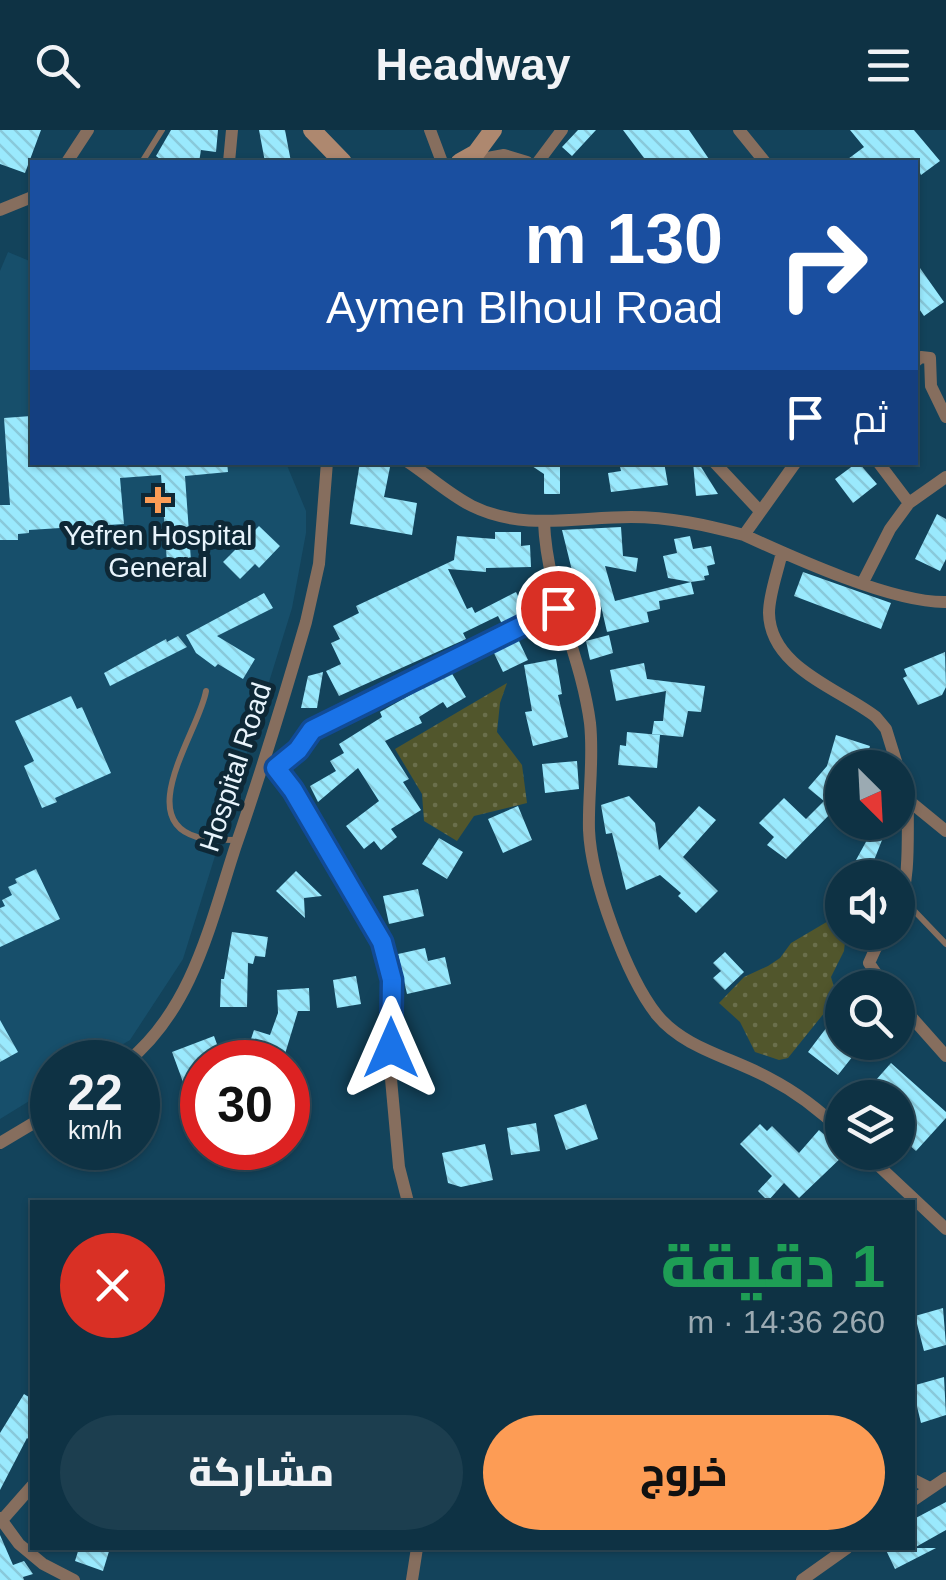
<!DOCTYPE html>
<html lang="ar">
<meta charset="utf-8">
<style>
:root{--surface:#0e3244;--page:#1c3e4f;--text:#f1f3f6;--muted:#9baab2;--line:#2e4d5d;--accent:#fd9c55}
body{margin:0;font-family:Arial,Cairo,sans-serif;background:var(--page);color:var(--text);direction:rtl;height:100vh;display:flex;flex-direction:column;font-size:38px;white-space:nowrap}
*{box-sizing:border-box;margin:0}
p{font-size:32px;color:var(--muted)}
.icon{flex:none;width:55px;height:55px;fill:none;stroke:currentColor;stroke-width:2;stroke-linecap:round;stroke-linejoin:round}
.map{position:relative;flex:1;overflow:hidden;direction:ltr}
.panel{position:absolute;left:30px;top:1070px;width:885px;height:350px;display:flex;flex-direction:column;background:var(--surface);border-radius:0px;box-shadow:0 2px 8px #0004,0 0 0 2px var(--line);direction:rtl}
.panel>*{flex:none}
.guide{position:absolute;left:30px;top:30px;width:888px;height:305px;border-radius:0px;box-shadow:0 2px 8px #0004,0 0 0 2px var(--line);direction:rtl;background:#1a4fa0;color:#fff;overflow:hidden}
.needle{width:65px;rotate:156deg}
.tools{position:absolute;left:825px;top:620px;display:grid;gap:20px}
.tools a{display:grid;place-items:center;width:90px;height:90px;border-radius:50%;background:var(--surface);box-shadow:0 2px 8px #0004,0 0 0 2px var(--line);font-size:50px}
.speed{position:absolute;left:30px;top:910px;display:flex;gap:20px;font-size:50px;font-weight:700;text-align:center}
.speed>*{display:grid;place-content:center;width:130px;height:130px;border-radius:50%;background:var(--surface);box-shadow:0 2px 8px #0004,0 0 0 2px var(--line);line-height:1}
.speed small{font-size:25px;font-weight:400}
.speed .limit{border:15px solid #d22;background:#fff;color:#111}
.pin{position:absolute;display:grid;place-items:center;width:85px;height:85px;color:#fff;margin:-42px;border:5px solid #fff;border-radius:50%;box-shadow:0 2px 10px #0007}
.me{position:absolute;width:110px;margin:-55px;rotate:0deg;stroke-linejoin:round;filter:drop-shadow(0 0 8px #0008)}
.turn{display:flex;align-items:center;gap:35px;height:210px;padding:0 30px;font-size:45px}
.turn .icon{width:130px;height:130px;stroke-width:2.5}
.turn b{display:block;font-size:70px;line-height:85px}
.then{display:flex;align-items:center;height:95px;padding:0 30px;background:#0003;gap:20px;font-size:38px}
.round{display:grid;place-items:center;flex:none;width:105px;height:105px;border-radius:52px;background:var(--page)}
.summary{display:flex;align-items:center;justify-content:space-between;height:170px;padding:0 30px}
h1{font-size:60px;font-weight:800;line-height:75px;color:#1e9e55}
.button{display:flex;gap:20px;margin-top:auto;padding:20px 30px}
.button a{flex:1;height:115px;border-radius:60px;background:var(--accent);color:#111;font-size:40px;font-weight:800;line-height:115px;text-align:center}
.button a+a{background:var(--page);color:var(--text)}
header{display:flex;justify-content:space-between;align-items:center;height:130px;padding:0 30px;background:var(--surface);font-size:45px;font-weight:800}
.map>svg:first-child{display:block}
.built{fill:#174f6b}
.grass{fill:url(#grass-dots)}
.building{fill:url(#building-back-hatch)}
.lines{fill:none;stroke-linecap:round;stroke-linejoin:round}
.service{stroke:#866e5e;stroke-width:6}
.minor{stroke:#866e5e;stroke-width:12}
.secondary{stroke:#ae886f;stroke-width:18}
.route-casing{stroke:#114b97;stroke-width:25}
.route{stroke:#1a73e8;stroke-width:18}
.poi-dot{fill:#fd9c55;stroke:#0e2836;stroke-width:4}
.labels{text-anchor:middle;stroke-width:10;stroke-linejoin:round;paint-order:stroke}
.poi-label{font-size:28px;fill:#e8f4fc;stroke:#0e2836}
.street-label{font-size:28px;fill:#e8f4fc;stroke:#0e2836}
</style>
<header><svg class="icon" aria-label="menu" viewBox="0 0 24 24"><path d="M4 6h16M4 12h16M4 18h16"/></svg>Headway<svg class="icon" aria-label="search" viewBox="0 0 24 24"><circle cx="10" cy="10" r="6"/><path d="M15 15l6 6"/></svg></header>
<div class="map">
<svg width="946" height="1450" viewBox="0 0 946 1450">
<defs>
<pattern id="grass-dots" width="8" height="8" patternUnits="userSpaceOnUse" patternTransform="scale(2.5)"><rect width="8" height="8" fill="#51562c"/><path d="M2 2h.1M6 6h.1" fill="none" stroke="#6a6f4c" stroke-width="1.8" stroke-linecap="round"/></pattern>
<pattern id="building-back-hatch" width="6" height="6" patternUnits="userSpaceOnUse" patternTransform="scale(2.5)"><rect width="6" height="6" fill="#9ae9fd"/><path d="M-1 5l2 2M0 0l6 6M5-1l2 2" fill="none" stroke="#89c9da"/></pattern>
</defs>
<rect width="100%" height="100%" fill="#13435b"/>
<!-- built -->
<path class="built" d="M8,122L32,132V332L286,333L306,381V403L292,478L183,829L130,910L93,932H52V957L0,989V141Z"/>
<!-- grass -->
<path class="grass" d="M507,553L500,573L497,602L522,635L527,673L474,686L457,711L424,691L422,664L395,619Z
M830,790L837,791L846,803L844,821L831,847L837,867L788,928L779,930L755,922L740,892L719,873L744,847L768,836L780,828L791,813Z"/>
<!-- building -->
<path class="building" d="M0,0H41L25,43L0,34Z
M171,0H218L216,22L201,20L199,32H164L156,26Z
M259,0H285L291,32H265Z
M578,0H596L572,26L562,17Z
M623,0H689L711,32H647Z
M850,0H914L940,31L921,45L915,32H844L864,17Z
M915,131L944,172L924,186L915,173Z
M31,286L32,332H227L228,342L185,346L191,431L167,433L161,345L120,348L124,394L29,400V403L18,404V410H0V375H10L4,288Z
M360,332H391L384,367L417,373L412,405L350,394Z
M526,332H560V364H544V344Z
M619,332H664L668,355L611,362L608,343L621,341Z
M693,332H698L718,364L696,366Z
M858,332L877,354L853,373L835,349Z
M937,384L946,389V429L940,441L915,429Z
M259,396L280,416L259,438L255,434L240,449L223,432Z
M621,397L623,426L638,428L636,442L605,436L615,471L691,452L668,448L663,426L677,423L674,409L690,406L693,419L711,416L715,434L707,436L709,445L704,446L705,450L691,452L694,464L659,471L660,479L647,482L649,492L607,502L598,463L579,469L562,400Z
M495,402H521V416L530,415L531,437L486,438V442L448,439L467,479L472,477L475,483L516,462L526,482L502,494L498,486L463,503L466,509L339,566L326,541L341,534L331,513L340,509L333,496L359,483L356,476L454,430L457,406L495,409Z
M803,442L891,473L881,499L794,466Z
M264,463L273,478L217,506L255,529L243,549L218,534L215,537L196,523L186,505Z
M609,505L613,523L590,530L586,511Z
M178,506L187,517L110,556L104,543L166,509L167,512Z
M518,509L528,530L503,542L493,521Z
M945,522L946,557L942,565L918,575L903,548L907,546L904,539Z
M556,529L562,564L558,565L568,607L533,616L525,582L532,581L524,535Z
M644,533L647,549L705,556L701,582L688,581L683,607L652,604L654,591H663L666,561L616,571L610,540Z
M323,542L317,578H301L308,546Z
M451,542L466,567L447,578L443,572L419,587L422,593L385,611L409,649L403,652L421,680L391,699L397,707L381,720L374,711L364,719L346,696L379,671L358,638L318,672L310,656L336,641L330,631L344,623L339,614L382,587L380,582Z
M71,566L77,579L82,577L111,643L55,668L57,672L42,678L24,636L34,631L15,591Z
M627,602L660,605L657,638L618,635L620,615L626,616Z
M836,605L870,616L868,623L877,625L873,638H842V687L834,680L786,729L767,715L774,707L759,693L784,668L806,689L824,671L808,658L827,636Z
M577,631L579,659L545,663L542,634Z
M629,666L655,693L659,720L699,676L716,690L683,727L718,761L696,783L678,766L681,763L660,745L626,760L612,703L606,704L601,675Z
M518,676L532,710L503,723L488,689Z
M859,692H871L886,700L871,738L856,730L867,710L854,703Z
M439,708L463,722L447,749L422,734Z
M36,739L60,789L0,817V778L5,776L2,770L12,765L8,757L17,753L15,749Z
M296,741L322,766L304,768L305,788L276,761Z
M418,759L424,786L389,794L383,766Z
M232,802L268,807L265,827L255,826L253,834L248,833L247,877H220L221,849H224Z
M425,818L428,831L445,827L451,854L407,864L398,824Z
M725,822L744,842L725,860L713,848L721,841L713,833Z
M356,846L361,874L337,878L333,850Z
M309,858L310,881H298L285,924L250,912L254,900L270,905L278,883L277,860Z
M0,890L18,922L0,932Z
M830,893L842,903V912H864L838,945L808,922Z
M214,906L222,928L202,932V944L183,952L172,922Z
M891,933L946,982V988L916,1021L898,1005V968H860Z
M586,974L598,1009L566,1020L554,985Z
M536,993L540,1021L511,1025L507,998Z
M760,994L767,1001L772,996L799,1023L819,1000L846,1023L799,1068L784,1053L768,1071L758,1061L772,1046L740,1014Z
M485,1014L493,1050L461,1057L448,1053L442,1023Z
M943,1178L946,1215L924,1221L915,1186Z
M944,1247L946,1285L921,1293L912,1256Z
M24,1264L32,1269V1312L27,1308L0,1360V1303Z
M946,1372V1400L914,1418H936L895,1439L885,1418H912V1390Z
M0,1405L13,1435L24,1431L33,1444L23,1447L24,1450H0Z
M79,1418H110L103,1441L75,1431Z"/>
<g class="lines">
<!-- service -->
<path class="service" d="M142,32L162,0
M206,561C200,599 133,689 197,707C210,711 223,709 237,710
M902,768L946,814"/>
<!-- minor -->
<path class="minor" d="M430,0L442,32
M739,0L765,32
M67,32L88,0
M229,32L232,0
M466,32L504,25L527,32
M538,32L562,0
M0,80L32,67
M915,232L921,227L930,228L931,256L946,287
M408,332C429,346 450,365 472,376C522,401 577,387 631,387C670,387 706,395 744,405L796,332
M714,332L759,380
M878,332L909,373
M544,392C547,465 581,524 590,593C594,629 588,664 589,700C591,749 626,846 657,885C685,919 731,927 769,948C796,962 821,981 842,1002
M744,405C794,428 893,473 946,472
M782,422C778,441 769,464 769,483C770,538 840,559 876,587L886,599L908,670L946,701
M863,452L890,399L909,373L946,347
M276,638L293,660L382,812L392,850L391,949L399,1037L408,1072
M272,640L298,620L312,600L558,478
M898,777C911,752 907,699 908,670
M883,802L869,833L886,858
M898,872L946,926
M127,932C192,879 210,795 235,718C261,643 284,568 306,492L319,434L327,332
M0,1013L52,982
M864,1022L946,1099
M912,1349L930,1358
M912,1371L946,1348
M0,1388L19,1414L43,1434L74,1450
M3,1389L32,1356
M412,1450L417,1418
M802,1450L847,1418"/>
<!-- secondary -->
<path class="secondary" d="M312,0L343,32
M460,32L476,23L493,0"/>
</g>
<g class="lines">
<defs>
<path id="route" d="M391,918L392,850L382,812L293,660L276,638L298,620L312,600L558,478"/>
</defs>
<!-- route casing -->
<use href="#route" class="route-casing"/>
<!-- route -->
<use href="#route" class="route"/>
</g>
<!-- markers -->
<path class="poi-dot" d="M153 355h10v10h10v10h-10v10h-10v-10h-10v-10h10z"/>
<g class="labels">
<!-- poi labels -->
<g class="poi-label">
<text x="158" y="415">Yefren Hospital<tspan x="158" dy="32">General</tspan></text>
</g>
<!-- street labels -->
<g class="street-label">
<text transform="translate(235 637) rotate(-72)" y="10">Hospital Road</text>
</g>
</g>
</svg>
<div class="tools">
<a><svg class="needle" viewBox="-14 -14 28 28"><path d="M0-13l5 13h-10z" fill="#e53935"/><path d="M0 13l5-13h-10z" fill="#9baab2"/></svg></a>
<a><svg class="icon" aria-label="sound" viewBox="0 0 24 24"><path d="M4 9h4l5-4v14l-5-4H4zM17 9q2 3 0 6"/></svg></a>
<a><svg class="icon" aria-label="search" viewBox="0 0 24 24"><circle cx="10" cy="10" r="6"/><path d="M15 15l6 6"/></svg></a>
<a><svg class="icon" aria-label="layers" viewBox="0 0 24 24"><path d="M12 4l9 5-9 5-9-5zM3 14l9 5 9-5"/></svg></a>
</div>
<div class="speed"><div>22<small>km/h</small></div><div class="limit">30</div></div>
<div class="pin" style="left:558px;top:478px;background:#d93025"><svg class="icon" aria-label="arrive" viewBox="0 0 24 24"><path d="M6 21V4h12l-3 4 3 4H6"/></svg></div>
<svg class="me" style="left:391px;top:918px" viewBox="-20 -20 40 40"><path d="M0-17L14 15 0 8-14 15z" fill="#1a73e8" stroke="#fff" stroke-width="4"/></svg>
<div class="guide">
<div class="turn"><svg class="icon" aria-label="right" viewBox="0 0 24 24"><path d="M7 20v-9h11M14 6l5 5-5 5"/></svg><div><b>130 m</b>Aymen Blhoul Road</div></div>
<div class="then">ثم<svg class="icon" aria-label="arrive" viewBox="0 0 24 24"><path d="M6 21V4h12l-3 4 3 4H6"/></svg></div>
</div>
<section class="panel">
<div class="summary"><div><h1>1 دقيقة</h1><p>260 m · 14:36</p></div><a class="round" style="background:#d93025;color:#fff"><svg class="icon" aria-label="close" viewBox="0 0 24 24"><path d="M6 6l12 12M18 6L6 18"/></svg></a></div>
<div class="button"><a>خروج</a><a>مشاركة</a></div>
</section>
</div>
